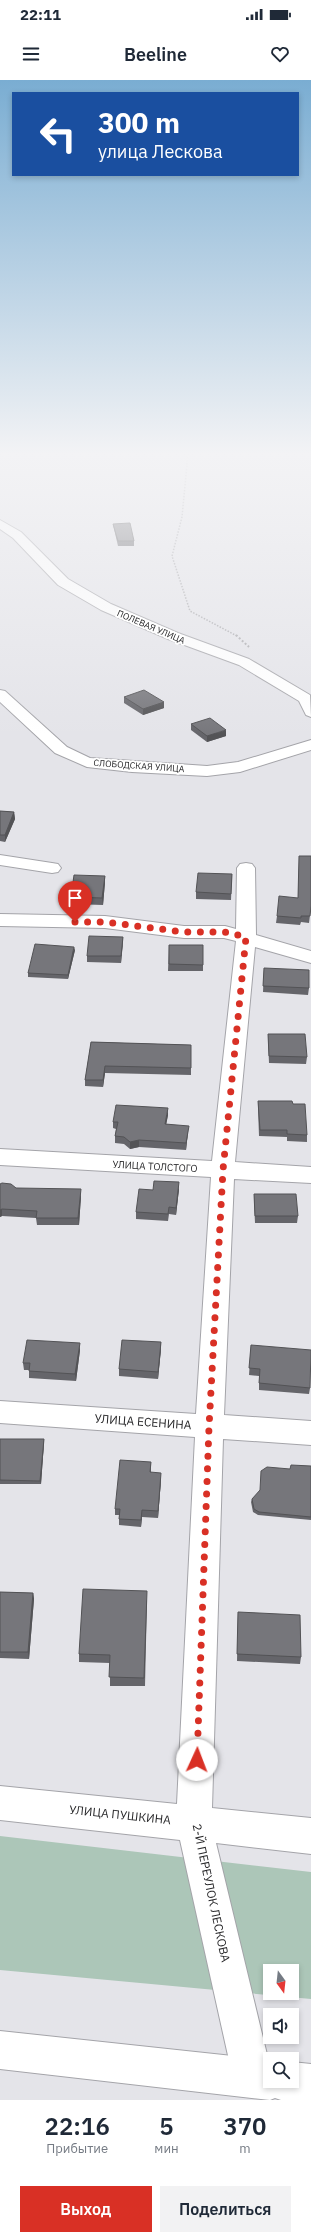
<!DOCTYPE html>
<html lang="ru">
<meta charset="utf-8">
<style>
:root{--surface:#fff;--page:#f2f2f3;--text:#1f2937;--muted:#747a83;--accent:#d93025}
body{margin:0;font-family:"IBM Plex Sans",sans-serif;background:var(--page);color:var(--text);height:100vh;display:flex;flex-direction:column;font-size:15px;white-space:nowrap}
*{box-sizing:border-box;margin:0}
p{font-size:13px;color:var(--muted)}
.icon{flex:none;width:22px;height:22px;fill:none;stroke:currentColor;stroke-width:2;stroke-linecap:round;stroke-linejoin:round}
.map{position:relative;height:2020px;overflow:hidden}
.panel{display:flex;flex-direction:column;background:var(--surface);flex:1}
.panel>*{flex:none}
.guide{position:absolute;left:12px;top:12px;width:287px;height:84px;border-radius:0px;box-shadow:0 2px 6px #0003;background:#1a4fa0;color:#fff;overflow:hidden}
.needle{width:26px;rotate:165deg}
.buttons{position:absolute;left:263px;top:1884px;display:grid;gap:8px}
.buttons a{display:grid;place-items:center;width:36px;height:36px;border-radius:0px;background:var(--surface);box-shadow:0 2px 6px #0003;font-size:20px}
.pin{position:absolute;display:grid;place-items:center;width:34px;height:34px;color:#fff;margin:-41px -17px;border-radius:50% 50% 50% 0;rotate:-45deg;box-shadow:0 0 4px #0007}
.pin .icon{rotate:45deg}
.me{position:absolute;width:44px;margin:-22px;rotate:2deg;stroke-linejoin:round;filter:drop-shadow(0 0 3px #0008)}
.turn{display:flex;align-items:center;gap:14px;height:84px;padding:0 20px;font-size:18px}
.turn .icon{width:52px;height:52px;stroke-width:2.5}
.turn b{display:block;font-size:28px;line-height:34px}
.eta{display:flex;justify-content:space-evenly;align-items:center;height:68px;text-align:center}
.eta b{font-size:24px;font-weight:600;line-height:28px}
.cta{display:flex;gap:8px;margin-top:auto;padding:8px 20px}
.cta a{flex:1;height:46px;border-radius:0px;background:var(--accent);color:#fff;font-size:16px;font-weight:600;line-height:46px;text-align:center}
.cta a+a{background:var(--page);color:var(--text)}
.status{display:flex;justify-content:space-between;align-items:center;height:28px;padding:0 20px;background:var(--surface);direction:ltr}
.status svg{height:11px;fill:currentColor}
header{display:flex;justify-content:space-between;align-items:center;height:52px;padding:0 20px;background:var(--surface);font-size:18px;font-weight:600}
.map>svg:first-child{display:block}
.green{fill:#acc6b8;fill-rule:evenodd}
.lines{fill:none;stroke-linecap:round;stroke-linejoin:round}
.minor-casing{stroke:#a4a4a9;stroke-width:2}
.major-casing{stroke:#a4a4a9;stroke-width:2}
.path-far1{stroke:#aaaaae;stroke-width:1.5;stroke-dasharray:1.5 1.5;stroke-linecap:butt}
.path{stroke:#aaaaae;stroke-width:2;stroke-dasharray:2 2;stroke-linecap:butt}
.minor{fill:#fff;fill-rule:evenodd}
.major{fill:#fff;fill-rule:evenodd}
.wall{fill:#65656a}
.shaded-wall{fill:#535356}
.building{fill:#76767b;stroke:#535356}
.route{stroke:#d93025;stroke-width:7;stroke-dasharray:0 12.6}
.labels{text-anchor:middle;stroke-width:3.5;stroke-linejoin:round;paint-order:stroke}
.far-street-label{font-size:9px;fill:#28282a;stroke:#fff}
.street-label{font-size:10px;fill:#28282a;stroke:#fff}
.near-street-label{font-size:12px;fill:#28282a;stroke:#fff}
</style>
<div class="status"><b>22:11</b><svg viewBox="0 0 49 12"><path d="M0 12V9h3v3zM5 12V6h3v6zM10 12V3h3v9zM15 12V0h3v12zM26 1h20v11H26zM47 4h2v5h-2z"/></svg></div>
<header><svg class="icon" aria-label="menu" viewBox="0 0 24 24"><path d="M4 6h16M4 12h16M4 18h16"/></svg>Beeline<svg class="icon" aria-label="heart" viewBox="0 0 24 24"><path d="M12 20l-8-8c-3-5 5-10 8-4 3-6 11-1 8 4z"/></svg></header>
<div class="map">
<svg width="311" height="2020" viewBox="0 0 311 2020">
<rect width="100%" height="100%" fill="#e4e4e9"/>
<!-- green -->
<path class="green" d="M0,1756L311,1792V1919L0,1890ZM270,1891H292V1913H270Z"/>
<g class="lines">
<defs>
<path id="minor" d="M0,440L21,452L68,499L111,524L178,553L249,579L310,615L311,637L306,635L299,621L239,585L168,559L101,530L58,505L13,458L0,449Z
M0,610L5,611L67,667L90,678L207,686L238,682L311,660V670L240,692L207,696L132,692L87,687L55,673L0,622Z
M0,775L52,783L58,784L61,788L58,792L52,793L0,785Z
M246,783L252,784L255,788L256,855L311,871V883L255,867L235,1082L311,1087V1103L234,1099L224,1335L311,1341V1365L223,1359L212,1728L311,1738V1774L216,1763L270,1987L271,2001L267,2012L253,2018L239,2012L233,1998L180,1760L0,1740V1706L177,1724L195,1357L0,1343V1321L196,1334L211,1097L0,1085V1069L212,1081L236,861L224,858H184L105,848L0,846V834L105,836L184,846H225L236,849L237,788L240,784Z"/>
<path id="major" d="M0,1951L270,1980V2001H292V1982L311,1984V2020H281L275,2018L270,2020L0,1989Z"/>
</defs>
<!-- minor casing -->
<use href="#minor" class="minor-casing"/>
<!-- major casing -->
<use href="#major" class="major-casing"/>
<!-- path-far1 -->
<path class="path-far1" d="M188,374L182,437L172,476L190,531L237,556"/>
<!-- path -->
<path class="path" d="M236,555L249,567"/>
<!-- minor -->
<use href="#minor" class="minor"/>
<!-- major -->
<use href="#major" class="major"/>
</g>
<!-- wall -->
<path class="wall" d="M113,444L134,461V466H118L114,449Z
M124,617L164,622V628L143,635L124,623Z
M191,644L226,656L207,662L191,650Z
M0,731L14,732L15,739L5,762L0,761Z
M299,782L311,827L309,843L301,842L300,845L276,843L277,836L298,818Z
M232,794L231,820L196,819V812Z
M105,796V802L103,825L71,824V817Z
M123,857L121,883L87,882V876Z
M169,865L203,885V891H168Z
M75,870L68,899L28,897V893Z
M264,888L309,908L308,915L263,912Z
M268,954L307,977L306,984L269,983L268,960Z
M91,962L191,965V995L105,993L103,1007L85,1006V1000Z
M258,1021L293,1024L307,1055V1062L287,1061V1057L259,1056L258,1028Z
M168,1035L166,1044L188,1052L186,1070L139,1067L130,1069L124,1064L115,1063V1056L116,1049L113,1048V1042Z
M0,1104L16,1108L81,1116L79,1145H37L36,1138L2,1136L0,1137Z
M179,1109L176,1135L169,1134L168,1141L136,1139V1132L153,1110Z
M254,1114L298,1136L297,1143H255L254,1121Z
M161,1262V1269L158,1299L119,1296V1289Z
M251,1265L310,1308L309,1314L259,1310V1296L249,1295Z
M80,1270L76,1301L29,1298V1290H24L23,1283Z
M0,1359H44V1363L41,1404H0Z
M151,1382V1392L161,1400L158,1438L142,1437L141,1447L119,1445V1435H115V1429Z
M311,1386V1440L258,1435L253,1432L251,1422L252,1419L290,1389Z
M0,1512L33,1513L34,1519L29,1579L0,1578Z
M147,1520L145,1606H110V1583L79,1582V1574Z
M238,1532L301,1577L300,1584L237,1581Z"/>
<!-- shaded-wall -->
<path class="shaded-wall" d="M164,622V628L143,635V629Z
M226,650V656L207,662V656Z
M14,732L15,739L5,762V755Z
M105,796V802L103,825L102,818Z
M123,857V863L121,883V876Z
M74,867L75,870L68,899V895Z
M105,986V993L103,1007V1000Z
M168,1028V1035L165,1051V1044Z
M189,1046L188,1052L186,1070V1063Z
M139,1060V1067L130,1069V1062Z
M179,1102V1109L176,1135V1128Z
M81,1109V1116L79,1145L78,1138Z
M2,1129V1136L0,1137V1130Z
M161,1262V1269L158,1299V1292Z
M80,1263V1270L76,1301L75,1294Z
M44,1359V1363L41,1404L40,1401Z
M161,1393V1400L158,1438V1431Z
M142,1430V1437L141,1447V1440Z
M33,1513L34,1519L29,1579L28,1572Z"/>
<!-- building -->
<path class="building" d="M130,443L134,461H118L113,444Z
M144,610L164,622L143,629L124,617Z
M210,638L226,650L207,656L191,644Z
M0,731L14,732L5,755H0Z
M299,776H311V826L310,836H301V838L277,836L279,816L298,818Z
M198,793L232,794L231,814L196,812Z
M74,795L105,796L102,818L71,817Z
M89,856L123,857L121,876H87Z
M35,864L74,867L68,895L28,893Z
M169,865H203V885L169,884Z
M264,888L309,890V908L263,906Z
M268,954H305L307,977L269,976Z
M91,962L191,965V988L105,986L103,1000H85Z
M258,1021H292L293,1024H305L307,1055L287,1054V1050H260Z
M116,1025L168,1028L165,1044L189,1046L186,1063L139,1060L130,1062L124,1057L115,1056L118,1042H113Z
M154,1101L179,1102L176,1128L169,1127L168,1134L136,1132L139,1109L153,1110Z
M2,1103L11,1104L16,1108L81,1109L78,1138H36L37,1131L2,1129L0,1130V1104Z
M254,1114H296L298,1136H255Z
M27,1260L80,1263L75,1294L29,1291L30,1283H23Z
M122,1260L161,1262L158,1292L119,1289Z
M251,1265L311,1270L310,1308L259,1303L260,1289L249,1288Z
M0,1359H44L40,1401L0,1400Z
M120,1380L151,1382L150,1392L161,1393L158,1431L142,1430L141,1440L119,1439L120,1429H115Z
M291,1385L311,1386V1437L259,1432L254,1429L252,1419L260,1410L261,1391L267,1387L290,1389Z
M83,1509L147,1511L144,1598L109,1597L110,1575L79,1574Z
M0,1512L33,1513L28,1572H0Z
M238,1532L300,1535L301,1577L237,1574Z"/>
<!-- sky -->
<linearGradient id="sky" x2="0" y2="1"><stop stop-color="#7aadd2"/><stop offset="0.57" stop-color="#f3f3f5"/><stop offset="1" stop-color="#f3f3f5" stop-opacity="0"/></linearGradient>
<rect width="311" height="656" fill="url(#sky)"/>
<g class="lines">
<!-- route -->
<path class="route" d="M75,842H105L184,852H225L246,857L223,1090L209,1347L197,1680"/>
</g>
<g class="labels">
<!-- far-street labels -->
<g class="far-street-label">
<text transform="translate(151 547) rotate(23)" y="3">ПОЛЕВАЯ УЛИЦА</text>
<text transform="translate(139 686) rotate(4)" y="3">СЛОБОДСКАЯ УЛИЦА</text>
</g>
<!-- street labels -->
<g class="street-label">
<text transform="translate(155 1086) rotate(3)" y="4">УЛИЦА ТОЛСТОГО</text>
</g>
<!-- near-street labels -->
<g class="near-street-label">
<text transform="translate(143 1342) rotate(4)" y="4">УЛИЦА ЕСЕНИНА</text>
<text transform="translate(120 1735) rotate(6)" y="4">УЛИЦА ПУШКИНА</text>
<text transform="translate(211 1813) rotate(78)" y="4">2-Й ПЕРЕУЛОК ЛЕСКОВА</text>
</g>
</g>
</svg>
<div class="buttons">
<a><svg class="needle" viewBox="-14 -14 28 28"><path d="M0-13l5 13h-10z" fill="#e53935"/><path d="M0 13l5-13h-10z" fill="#747a83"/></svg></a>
<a><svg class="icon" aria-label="sound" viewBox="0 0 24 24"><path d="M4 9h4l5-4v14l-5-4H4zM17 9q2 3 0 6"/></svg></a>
<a><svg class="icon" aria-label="search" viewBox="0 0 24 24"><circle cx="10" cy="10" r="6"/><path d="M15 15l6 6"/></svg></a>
</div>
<div class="pin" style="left:75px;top:842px;background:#d93025"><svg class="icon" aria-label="arrive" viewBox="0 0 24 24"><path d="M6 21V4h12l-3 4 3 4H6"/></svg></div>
<svg class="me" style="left:197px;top:1680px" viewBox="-20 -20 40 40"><circle r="19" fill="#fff"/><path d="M0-13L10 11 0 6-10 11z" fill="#d93025"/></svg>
<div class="guide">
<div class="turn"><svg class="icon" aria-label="left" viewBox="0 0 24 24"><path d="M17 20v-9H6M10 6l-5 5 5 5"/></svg><div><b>300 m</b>улица Лескова</div></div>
</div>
</div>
<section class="panel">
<div class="eta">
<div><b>22:16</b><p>Прибытие</p></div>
<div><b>5</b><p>мин</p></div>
<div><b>370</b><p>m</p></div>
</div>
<div class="cta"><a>Выход</a><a>Поделиться</a></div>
</section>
